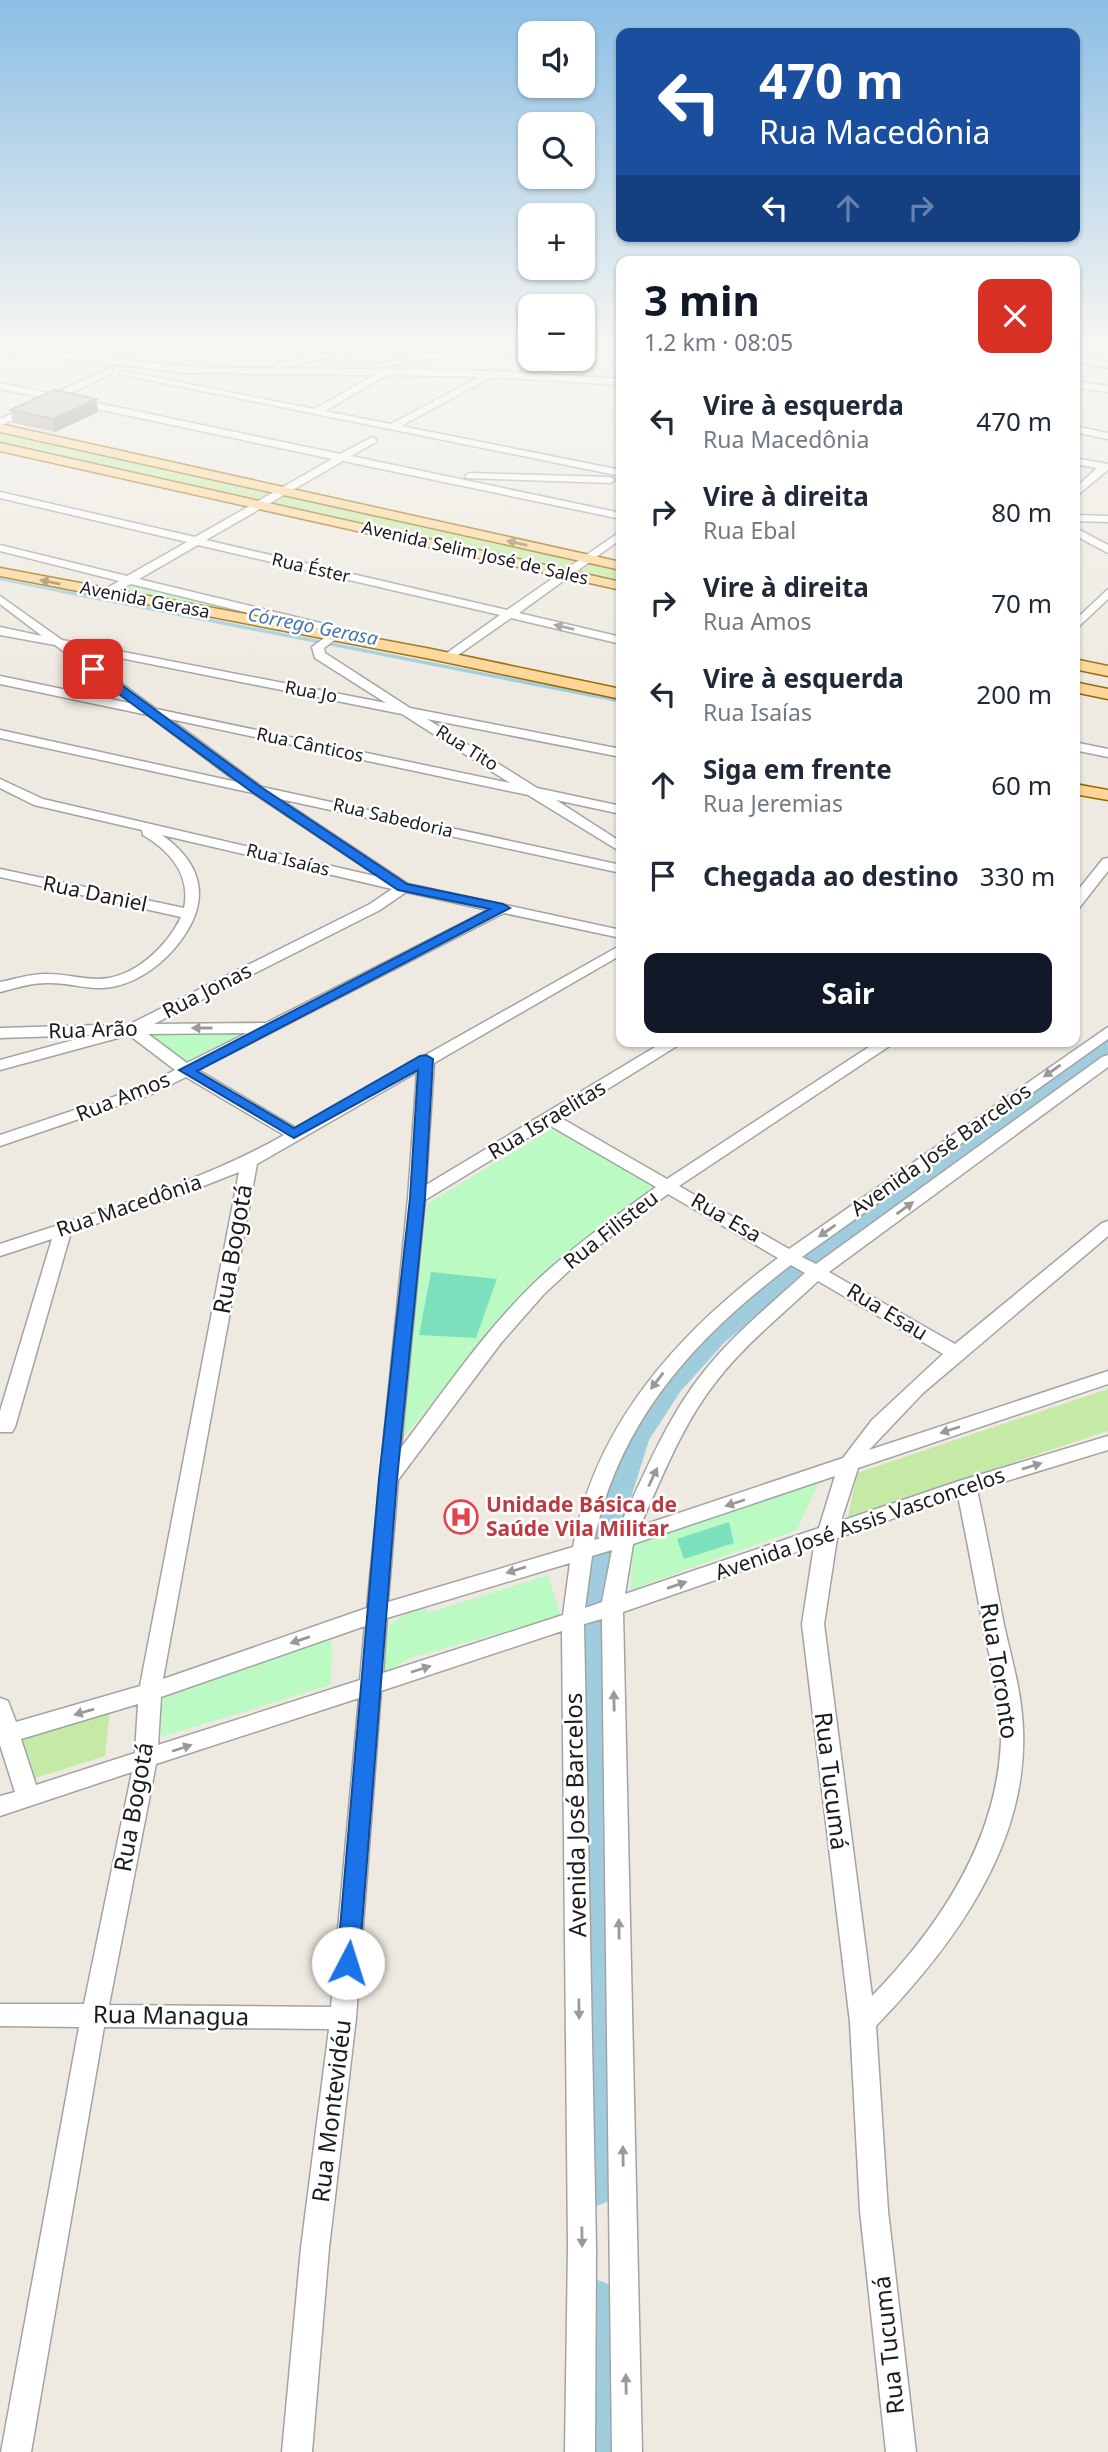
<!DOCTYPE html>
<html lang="pt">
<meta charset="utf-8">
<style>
:root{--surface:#fff;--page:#f6f6f7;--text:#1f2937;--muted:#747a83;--accent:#111827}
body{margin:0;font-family:"Noto Sans",sans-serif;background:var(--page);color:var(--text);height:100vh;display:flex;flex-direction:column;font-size:26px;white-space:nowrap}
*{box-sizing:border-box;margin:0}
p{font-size:23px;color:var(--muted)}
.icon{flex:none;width:38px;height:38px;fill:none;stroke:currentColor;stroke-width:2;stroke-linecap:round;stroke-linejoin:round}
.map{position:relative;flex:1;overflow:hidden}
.drawer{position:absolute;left:616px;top:256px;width:464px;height:791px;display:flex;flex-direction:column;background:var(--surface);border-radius:14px;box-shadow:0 2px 5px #0004}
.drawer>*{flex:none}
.guide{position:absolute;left:616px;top:28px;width:464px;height:214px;border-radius:14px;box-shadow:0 2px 5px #0004;background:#1a4fa0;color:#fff;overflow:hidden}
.buttons{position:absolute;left:518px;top:21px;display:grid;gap:14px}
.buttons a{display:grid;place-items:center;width:77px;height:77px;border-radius:14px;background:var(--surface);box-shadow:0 2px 5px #0004;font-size:35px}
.pin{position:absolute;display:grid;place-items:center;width:60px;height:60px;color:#fff;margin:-30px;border-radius:14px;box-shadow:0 4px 10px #0006}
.me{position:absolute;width:77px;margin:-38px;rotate:5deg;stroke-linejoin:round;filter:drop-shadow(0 0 5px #0008)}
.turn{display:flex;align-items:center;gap:24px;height:147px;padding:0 28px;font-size:32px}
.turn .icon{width:91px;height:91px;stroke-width:2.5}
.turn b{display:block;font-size:49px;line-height:60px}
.lanes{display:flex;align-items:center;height:66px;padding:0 28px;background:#0003;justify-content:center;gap:35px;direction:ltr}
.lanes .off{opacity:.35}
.round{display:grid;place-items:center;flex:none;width:74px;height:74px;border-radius:14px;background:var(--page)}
.headline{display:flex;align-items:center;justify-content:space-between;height:119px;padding:0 28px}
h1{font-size:42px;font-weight:700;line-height:52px;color:var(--accent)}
.button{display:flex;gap:14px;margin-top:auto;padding:14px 28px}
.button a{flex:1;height:80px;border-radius:14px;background:var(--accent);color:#fff;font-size:28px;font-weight:700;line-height:80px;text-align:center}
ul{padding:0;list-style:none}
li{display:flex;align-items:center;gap:21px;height:91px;padding:0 28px}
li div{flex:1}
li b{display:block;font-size:26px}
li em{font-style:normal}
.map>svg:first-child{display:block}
.grass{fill:#c4eaa5}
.park{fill:#bcfac3}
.pitch{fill:#7ce0bd}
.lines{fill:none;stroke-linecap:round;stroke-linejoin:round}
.stream-far1{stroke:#a0cddd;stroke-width:2.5}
.stream{stroke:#a0cddd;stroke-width:3.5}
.river{fill:#a0cddd;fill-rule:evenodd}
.minor-casing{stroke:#a3a3a3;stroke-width:3}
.major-casing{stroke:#946900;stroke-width:3}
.minor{fill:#fff;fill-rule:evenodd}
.major{fill:#fed596;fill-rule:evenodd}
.wall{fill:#a7a098}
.shaded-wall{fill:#88827c}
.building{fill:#c2bab1;stroke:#88827c;stroke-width:2}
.oneway{fill:#98825f}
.oneway2{fill:#999}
.route{fill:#1a73e8;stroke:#114b97;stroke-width:2}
.labels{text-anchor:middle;stroke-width:5;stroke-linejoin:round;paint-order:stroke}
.far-street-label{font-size:18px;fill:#1c1c1c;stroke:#fff}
.far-water-label{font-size:19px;font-style:italic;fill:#4776ad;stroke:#fff}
.street-label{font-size:21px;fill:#1c1c1c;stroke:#fff}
.health-label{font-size:21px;font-weight:bold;fill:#be3a42;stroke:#fff;text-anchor:start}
.near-street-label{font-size:24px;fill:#1c1c1c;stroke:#fff}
</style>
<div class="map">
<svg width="1108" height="2452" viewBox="0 0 1108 2452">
<rect width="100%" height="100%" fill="#eeeae1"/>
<!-- grass -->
<path class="grass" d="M0,430L272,492L255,502L0,445Z
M283,493L576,558L561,570L267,505Z
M587,560L621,568V583L571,572Z
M1108,1389V1431L848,1517L857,1473Z
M110,1711L105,1756L32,1779L18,1741Z"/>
<!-- park -->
<path class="park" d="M131,582L374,642L116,592Z
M140,1030L258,1031L188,1067Z
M553,1128L657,1186L565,1255L488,1333L402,1440L427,1204Z
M818,1484L797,1530L630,1590L634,1540Z
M548,1575L561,1616L410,1658L383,1675L389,1625L425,1602L427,1613Z
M332,1638L331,1685L161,1737L162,1694Z"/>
<!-- pitch -->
<path class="pitch" d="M431,1272L497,1279L476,1338L419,1335Z
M729,1522L734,1543L684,1559L677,1539Z"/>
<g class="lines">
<!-- stream-far1 -->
<path class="stream-far1" d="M0,579L69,593"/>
<!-- stream -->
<path class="stream" d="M60,591L621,701
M1074,783L1093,788"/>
<!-- river -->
<path class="river" d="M1108,1033V1053L828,1257L725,1342L680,1392L649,1440L613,1555L606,1596L613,1868L615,2186L609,2201L594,2207L579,2201L573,2186L575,1868L572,1596L579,1555L618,1439L658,1378L705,1328L808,1245L1099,1036Z
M595,2279L611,2285L617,2301L619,2452H573V2301L579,2285Z"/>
<defs>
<path id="minor" d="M229,343H327L332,346L327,349L273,351Z
M372,343H391L278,368L273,365Z
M0,345L189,367L492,371L621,379V385L492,377L401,426L621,470V476L118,374L123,371L315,409L374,375L189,373L0,351ZM387,375L479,377L391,424L325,411Z
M530,346V352L451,356L373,368L368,365L432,353Z
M583,349L621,350V356L583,355Z
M1074,355L1108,362V368L1074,361Z
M110,368L113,369V373L64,396L340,454L372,437L377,440L376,442L351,456L621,513V519L343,461L206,540L507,610L621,531V539L519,613L621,637V644L511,618L448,662L444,661V655L500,615L198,545L139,579L370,635V641L366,642L337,634L336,639L324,648L325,653L410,708L621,749V757L427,719L537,788L621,806V814L556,800L621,842V852L528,795L170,719L262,787L621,865V873L280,799L408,884L621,930V938L504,913L198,1070L296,1128L621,945V955L434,1063L426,1185L665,1041H685L561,1118L667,1179L878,1041H897L679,1186L789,1249L1108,1027V1039L802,1257L816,1264L1102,1057L1108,1055V1067L829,1272L955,1344L1102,1223L1108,1221V1236L923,1393L869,1450L1108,1371V1384L858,1468L841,1521L959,1481L1108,1436V1450L977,1490C987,1535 995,1580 1004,1625C1012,1660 1022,1694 1023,1730C1028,1846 952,1947 876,2026L888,2211L916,2452H886L860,2211L850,2022L802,1624L814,1546L623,1612L642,2452H612L602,1619L584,1624L596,2247L595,2452H565L568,2247L562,1631L381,1691L356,2018L329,2248L312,2452H282L301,2248L329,2029L104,2027L31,2452H1L79,2027L0,2026V2004H84L132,1772L0,1816V1796L15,1792L0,1745V1698L8,1701L16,1722L140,1686L239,1172L168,1200L71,1232L15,1427L12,1432H0V1411L52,1239L0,1256V1244C96,1212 196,1185 284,1135L186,1077L152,1094L0,1146V1135L140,1088L175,1070L129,1035L0,1070V1060L92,1035L0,1038V1028L101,1025L107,1027L108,1031L126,1026L370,904L392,889L162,835C208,868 210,907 174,949C157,968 137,982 112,987C90,991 69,982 47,983C31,983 15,988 0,992V982C16,979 32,973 48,974C65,974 81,979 98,979C133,979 167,947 181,917L0,877V869L184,908C191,875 170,851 143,835L142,830L34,805L0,788V779L43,799L379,877L253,793L0,738V730L237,782L148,715L0,684V676L134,704L55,645L0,635V627L42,636L0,604V596L62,640L386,703L315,658L312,647L331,633L131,584L106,596L102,595V591L119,581L0,551V545L127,576L187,542L0,498V492L195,537L332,459L55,400L0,426V419L45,398L0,389V383L53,394ZM75,649L402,714L510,783L156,709ZM406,892L488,910L266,1023L154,1024L380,910ZM247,1033L187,1063L148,1034ZM417,1072L408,1198L367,1608L163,1679L257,1164ZM549,1125L656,1187C613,1218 571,1248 533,1284C483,1333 443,1392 401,1448L425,1200ZM668,1194L778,1258C680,1331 595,1423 573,1547L388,1602L398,1480L501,1343L544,1294L586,1255ZM791,1265L805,1273C769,1306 731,1336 702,1374C665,1421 642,1480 616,1534L594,1540C620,1419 695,1338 791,1265ZM818,1281L943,1354L872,1420L843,1458L640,1526C662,1478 682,1425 715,1383C744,1345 783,1314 818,1281ZM835,1476L819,1528L625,1594L633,1544ZM958,1496C967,1540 975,1583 983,1626C991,1664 1002,1702 1001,1741C997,1841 940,1926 872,1996L824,1624L837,1538ZM612,1550L602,1602L585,1608L592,1556ZM570,1563L563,1615L383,1673L387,1618ZM365,1626L360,1680L158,1745L161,1697ZM359,1698L331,2007L109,2005L156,1764ZM138,1704L135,1753L36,1785L21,1739Z
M1074,381L1108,386V392L1074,387Z
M1074,426L1108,433V439L1074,432Z
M1074,458L1108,464V470L1074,498V489L1097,468L1074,464Z
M470,473L610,477L615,480L610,483L466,478L465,476Z
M1074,515L1108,516V522L1074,521Z
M1074,527L1108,545V553L1074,535Z
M1108,589V599L1074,631V621Z
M1074,742L1108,749V757L1074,750Z
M1108,858V871L1079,908L1074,909V895L1103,859Z"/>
<path id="major" d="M0,424L621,562V570L0,432Z
M0,443L621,582V590L0,451Z
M0,568L431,649L621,689V699L431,659L0,576Z
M1074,659L1108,666V676L1074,669Z
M1074,682L1108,689V699L1074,692Z
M1074,784L1108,790V800L1074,794Z"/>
</defs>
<!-- minor casing -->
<use href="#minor" class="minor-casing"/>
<!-- major casing -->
<use href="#major" class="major-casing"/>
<!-- minor -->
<use href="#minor" class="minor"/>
<!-- major -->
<use href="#major" class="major"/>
</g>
<!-- wall -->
<path class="wall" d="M96,399L98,412L55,432L13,423L11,410Z"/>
<!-- shaded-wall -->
<path class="shaded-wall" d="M96,399L98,412L55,432L53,419Z"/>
<!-- building -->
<path class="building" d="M54,390L96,399L53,419L11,410Z"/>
<!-- one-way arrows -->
<defs><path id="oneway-solid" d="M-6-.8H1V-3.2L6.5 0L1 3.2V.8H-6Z" transform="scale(1.75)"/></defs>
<g class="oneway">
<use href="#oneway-solid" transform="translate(517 543) rotate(-167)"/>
<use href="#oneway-solid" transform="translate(50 582) rotate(-169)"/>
</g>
<g class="oneway2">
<use href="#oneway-solid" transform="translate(564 627) rotate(-167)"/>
<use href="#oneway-solid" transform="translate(202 1028) rotate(180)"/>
<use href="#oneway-solid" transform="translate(1052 1071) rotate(145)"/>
<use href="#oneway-solid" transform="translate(905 1208) rotate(-36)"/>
<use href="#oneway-solid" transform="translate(827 1231) rotate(145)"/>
<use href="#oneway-solid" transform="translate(657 1381) rotate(127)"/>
<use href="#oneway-solid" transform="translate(950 1430) rotate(162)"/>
<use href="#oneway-solid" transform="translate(1032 1466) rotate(-17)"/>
<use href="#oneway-solid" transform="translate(653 1477) rotate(-65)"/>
<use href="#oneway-solid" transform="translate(735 1503) rotate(162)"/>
<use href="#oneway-solid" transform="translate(516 1570) rotate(163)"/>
<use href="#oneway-solid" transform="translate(677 1585) rotate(-19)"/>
<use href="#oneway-solid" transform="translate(300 1640) rotate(161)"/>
<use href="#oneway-solid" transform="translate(421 1669) rotate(-18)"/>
<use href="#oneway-solid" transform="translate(614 1701) rotate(-91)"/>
<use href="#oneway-solid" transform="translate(84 1712) rotate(164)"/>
<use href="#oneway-solid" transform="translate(182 1748) rotate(-18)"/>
<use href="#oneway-solid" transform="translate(619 1929) rotate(-91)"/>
<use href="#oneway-solid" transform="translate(579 2009) rotate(89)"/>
<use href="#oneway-solid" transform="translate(623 2156) rotate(-91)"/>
<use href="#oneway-solid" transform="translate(582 2237) rotate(89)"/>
<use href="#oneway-solid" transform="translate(626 2384) rotate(-91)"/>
</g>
<!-- sky -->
<linearGradient id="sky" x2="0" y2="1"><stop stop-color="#8bbee4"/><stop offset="0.5" stop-color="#f7f6f2"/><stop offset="1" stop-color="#f7f6f2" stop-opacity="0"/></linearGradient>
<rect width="1108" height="687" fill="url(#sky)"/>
<!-- route -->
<path class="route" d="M89,667H97L258,785L407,884L503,904L510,908L197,1071L294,1128L420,1056L426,1055L433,1059L425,1198L397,1479L359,1963L356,1970L348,1973L340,1970L337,1963L379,1479L410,1198L418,1070L294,1138L179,1070L490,909L398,890L249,790L89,672Z"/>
<!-- icons -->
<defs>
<symbol id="hospital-ring" viewBox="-11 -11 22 22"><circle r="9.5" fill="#fff" stroke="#e0444e" stroke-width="1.5"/><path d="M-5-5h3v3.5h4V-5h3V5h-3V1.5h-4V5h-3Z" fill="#e0444e"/></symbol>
</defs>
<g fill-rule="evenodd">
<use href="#hospital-ring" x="442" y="1498" width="38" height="38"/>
</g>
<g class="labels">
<!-- far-street labels -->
<g class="far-street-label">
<text transform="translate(475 553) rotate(13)" y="6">Avenida Selim José de Sales</text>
<text transform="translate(311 568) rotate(13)" y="6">Rua Éster</text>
<text transform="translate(145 600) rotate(11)" y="6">Avenida Gerasa</text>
<text transform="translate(311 692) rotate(11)" y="6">Rua Jo</text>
<text transform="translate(310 745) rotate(12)" y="6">Rua Cânticos</text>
<text transform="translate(467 748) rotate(32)" y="6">Rua Tito</text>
<text transform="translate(393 818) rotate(13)" y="6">Rua Sabedoria</text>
<text transform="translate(288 860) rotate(14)" y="6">Rua Isaías</text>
</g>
<!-- far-water labels -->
<g class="far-water-label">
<text transform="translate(313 626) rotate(11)" y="7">Córrego Gerasa</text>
</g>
<!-- street labels -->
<g class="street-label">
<text transform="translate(95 894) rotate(12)" y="7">Rua Daniel</text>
<text transform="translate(207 991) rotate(-27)" y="7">Rua Jonas</text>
<text transform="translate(93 1030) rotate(-2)" y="7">Rua Arão</text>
<text transform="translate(123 1097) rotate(-22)" y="7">Rua Amos</text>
<text transform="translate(547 1120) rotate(-31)" y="7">Rua Israelitas</text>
<text transform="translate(941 1150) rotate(-35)" y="7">Avenida José Barcelos</text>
<text transform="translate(129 1206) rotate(-19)" y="7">Rua Macedônia</text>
<text transform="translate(726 1218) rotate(30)" y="7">Rua Esa</text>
<text transform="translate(611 1230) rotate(-38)" y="7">Rua Filisteu</text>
<text transform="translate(887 1312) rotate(31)" y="7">Rua Esau</text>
<text transform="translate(860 1524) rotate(-19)" y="7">Avenida José Assis Vasconcelos</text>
</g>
<!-- health labels -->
<g class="health-label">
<text x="486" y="1512">Unidade Básica de<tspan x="486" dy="24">Saúde Vila Militar</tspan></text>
</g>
<!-- near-street labels -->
<g class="near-street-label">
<text transform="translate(233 1249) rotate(-80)" y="8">Rua Bogotá</text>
<text transform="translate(999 1671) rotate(81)" y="8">Rua Toronto</text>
<text transform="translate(831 1781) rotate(83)" y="8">Rua Tucumá</text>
<text transform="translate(134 1807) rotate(-80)" y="8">Rua Bogotá</text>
<text transform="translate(576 1815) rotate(-91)" y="8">Avenida José Barcelos</text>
<text transform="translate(171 2016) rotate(1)" y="8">Rua Managua</text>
<text transform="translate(332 2111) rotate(-83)" y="8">Rua Montevidéu</text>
<text transform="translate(889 2345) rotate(-96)" y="8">Rua Tucumá</text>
</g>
</g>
</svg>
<div class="buttons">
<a><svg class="icon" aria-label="sound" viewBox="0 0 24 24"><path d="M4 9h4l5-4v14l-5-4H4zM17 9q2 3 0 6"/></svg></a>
<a><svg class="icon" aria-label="search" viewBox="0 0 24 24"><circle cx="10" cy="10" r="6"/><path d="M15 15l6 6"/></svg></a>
<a>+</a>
<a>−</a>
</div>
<div class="pin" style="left:93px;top:669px;background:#d93025"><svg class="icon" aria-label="arrive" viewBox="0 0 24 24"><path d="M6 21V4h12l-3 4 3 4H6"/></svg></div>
<svg class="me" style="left:348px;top:1963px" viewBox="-20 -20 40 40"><circle r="19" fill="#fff"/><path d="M0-13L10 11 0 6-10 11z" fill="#1a73e8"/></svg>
<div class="guide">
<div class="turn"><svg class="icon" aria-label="left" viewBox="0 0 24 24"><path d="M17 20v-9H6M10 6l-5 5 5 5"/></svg><div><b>470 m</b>Rua Macedônia</div></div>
<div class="lanes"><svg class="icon" aria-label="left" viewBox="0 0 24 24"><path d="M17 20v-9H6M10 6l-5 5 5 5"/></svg><svg class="icon off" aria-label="ahead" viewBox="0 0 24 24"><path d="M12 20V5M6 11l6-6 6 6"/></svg><svg class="icon off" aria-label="right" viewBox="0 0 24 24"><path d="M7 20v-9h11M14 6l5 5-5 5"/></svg></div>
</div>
<section class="drawer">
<div class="headline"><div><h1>3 min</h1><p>1.2 km · 08:05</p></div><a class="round" style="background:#d93025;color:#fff"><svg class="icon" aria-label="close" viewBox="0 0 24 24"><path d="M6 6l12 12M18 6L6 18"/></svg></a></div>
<ul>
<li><svg class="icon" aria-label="left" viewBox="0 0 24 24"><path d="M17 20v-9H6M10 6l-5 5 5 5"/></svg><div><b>Vire à esquerda</b><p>Rua Macedônia</p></div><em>470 m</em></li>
<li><svg class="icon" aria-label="right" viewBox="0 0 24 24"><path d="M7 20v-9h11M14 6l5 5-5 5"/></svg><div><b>Vire à direita</b><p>Rua Ebal</p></div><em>80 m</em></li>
<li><svg class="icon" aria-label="right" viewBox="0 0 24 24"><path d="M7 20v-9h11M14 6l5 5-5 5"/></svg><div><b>Vire à direita</b><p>Rua Amos</p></div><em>70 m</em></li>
<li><svg class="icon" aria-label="left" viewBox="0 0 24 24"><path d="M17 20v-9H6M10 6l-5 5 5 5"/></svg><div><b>Vire à esquerda</b><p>Rua Isaías</p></div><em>200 m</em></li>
<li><svg class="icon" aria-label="ahead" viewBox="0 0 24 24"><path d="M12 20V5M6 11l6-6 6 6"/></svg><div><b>Siga em frente</b><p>Rua Jeremias</p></div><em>60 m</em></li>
<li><svg class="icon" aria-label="arrive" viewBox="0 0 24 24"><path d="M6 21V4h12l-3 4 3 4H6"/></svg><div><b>Chegada ao destino</b></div><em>330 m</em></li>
</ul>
<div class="button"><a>Sair</a></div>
</section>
</div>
